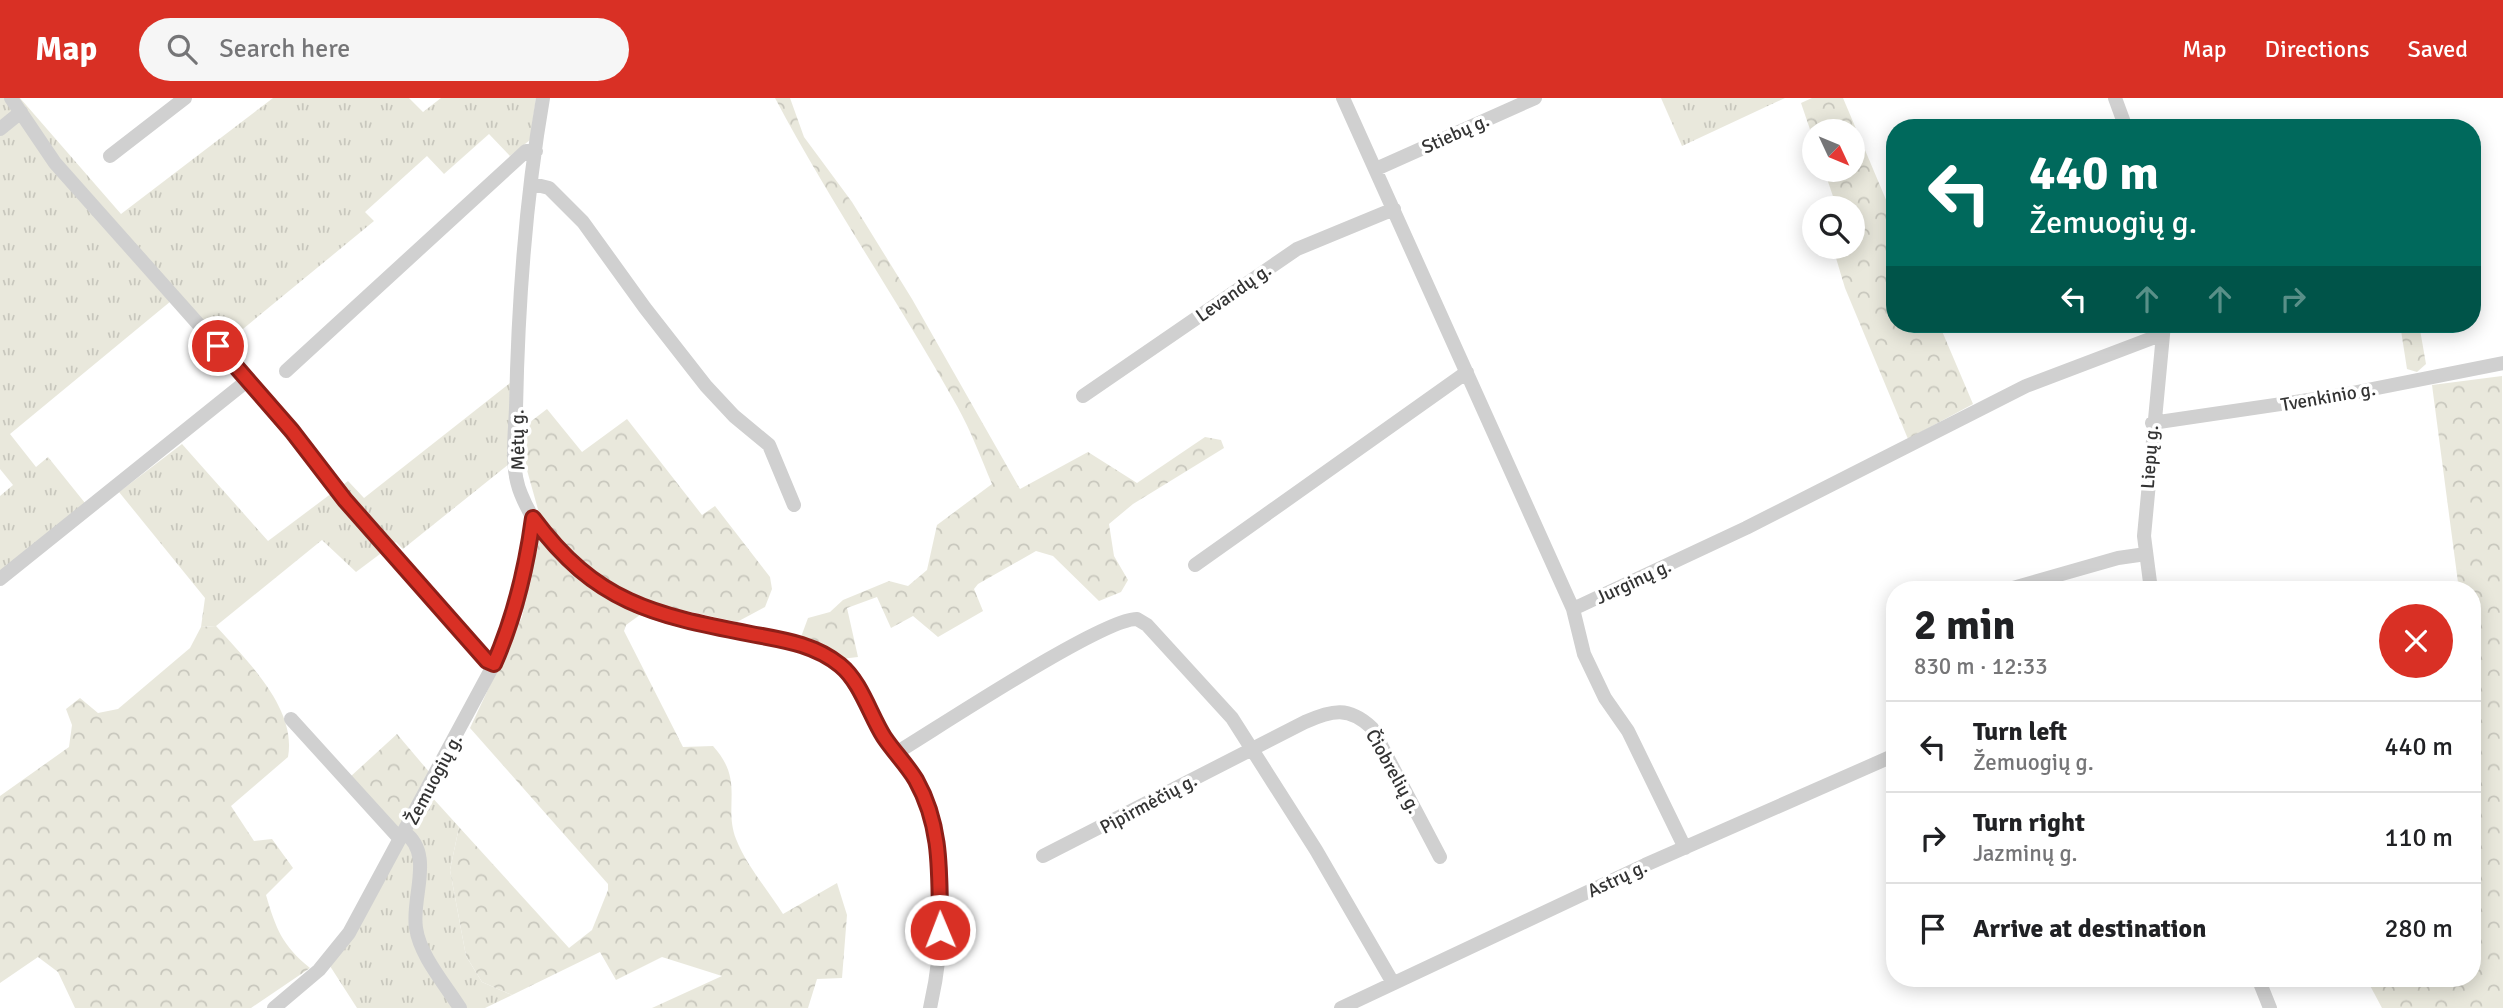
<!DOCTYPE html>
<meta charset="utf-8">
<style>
:root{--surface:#fff;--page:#f6f6f6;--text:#202124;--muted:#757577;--line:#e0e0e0;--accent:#d93025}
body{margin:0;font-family:Signika,sans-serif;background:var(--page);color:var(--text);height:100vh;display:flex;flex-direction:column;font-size:26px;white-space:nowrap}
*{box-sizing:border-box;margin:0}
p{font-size:23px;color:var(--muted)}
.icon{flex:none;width:38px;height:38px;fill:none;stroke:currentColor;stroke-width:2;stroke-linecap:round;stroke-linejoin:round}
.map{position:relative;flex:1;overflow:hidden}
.sheet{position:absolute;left:1886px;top:483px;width:595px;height:406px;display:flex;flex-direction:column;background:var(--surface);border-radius:28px;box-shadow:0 4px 18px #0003}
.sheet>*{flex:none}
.hud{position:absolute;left:1886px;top:21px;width:595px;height:214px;border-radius:28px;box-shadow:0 4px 18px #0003;background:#00695c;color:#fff;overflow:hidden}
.needle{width:46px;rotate:134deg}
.controls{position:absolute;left:1802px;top:21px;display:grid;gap:14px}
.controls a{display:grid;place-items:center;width:63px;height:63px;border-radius:50%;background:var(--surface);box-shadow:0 4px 18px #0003;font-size:35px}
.pin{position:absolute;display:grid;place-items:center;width:60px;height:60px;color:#fff;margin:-30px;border:4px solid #fff;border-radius:50%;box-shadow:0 2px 7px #0007}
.me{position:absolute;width:77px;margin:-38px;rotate:359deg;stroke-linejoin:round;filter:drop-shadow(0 0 5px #0008)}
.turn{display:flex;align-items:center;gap:24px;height:147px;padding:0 28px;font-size:32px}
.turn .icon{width:91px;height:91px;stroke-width:2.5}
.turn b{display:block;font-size:49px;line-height:60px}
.lanes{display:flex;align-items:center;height:66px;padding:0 28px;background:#0003;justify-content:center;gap:35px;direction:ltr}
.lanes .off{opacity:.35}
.round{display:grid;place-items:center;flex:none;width:74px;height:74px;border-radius:37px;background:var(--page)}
.headline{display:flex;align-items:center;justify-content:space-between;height:119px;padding:0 28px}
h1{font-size:42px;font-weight:700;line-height:52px}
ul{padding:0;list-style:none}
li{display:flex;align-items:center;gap:21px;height:91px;padding:0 28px;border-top:2px solid var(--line)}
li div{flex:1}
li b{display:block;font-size:26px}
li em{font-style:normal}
header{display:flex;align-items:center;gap:42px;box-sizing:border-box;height:98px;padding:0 35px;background:var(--accent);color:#fff}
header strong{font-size:33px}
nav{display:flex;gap:38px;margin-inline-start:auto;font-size:24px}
.search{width:490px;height:63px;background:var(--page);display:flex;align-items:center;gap:18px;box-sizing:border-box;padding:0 24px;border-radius:38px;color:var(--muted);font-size:26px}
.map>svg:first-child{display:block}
.grass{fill:url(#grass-tufts)}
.forest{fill:url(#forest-crowns)}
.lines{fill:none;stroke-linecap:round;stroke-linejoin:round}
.minor{stroke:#d0d0d0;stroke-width:14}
.route-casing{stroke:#8d1f18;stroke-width:18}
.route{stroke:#d93025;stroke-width:12}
.labels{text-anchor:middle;stroke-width:7;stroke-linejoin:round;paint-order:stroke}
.street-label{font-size:19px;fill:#333;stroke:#fff}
</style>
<header>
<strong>Map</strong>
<div class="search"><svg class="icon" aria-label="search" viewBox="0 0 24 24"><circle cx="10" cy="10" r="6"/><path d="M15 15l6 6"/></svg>Search here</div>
<nav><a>Map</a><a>Directions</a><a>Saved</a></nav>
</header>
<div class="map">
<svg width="2503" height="910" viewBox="0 0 2503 910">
<defs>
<pattern id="grass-tufts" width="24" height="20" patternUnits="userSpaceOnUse" patternTransform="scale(1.75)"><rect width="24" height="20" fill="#e9e8dc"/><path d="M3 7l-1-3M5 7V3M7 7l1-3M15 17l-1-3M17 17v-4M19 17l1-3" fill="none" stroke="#c8c7bd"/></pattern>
<pattern id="forest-crowns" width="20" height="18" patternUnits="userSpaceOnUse" patternTransform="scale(1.75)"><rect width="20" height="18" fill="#e9e8dc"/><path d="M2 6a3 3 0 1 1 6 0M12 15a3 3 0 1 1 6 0" fill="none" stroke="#c8c7bd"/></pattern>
</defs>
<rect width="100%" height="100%" fill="#fff"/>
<!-- grass -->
<path class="grass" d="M0,0H20L121,116L273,0H409L423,14L441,0H536L530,42L510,58L489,36L444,76L427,58L365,114L374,123L215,254L171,203L10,336L36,369L48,359L85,405L0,475V398L13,387L0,371Z
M1661,0H1785L1682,48Z
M510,285L509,366L403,451L396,444L356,474L322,442L216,528L201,529L205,500L119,394L182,346L268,443L348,383L364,400Z
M430,697L459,729L450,772L466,858L482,884L512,897L485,910H357L330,868Z"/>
<!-- forest -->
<path class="forest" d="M775,0H790L804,39L852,104L912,201L1020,391L1088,354L1137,385L1205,339L1221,342L1224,350L1133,406L1109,426L1114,458L1128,482L1121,494L1099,503L1053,458L1036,453L978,486L974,491L983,513L938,539L913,518L891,530L877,499L847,510L858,559L841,561L815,544L801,539L808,520L830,514L843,502L889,483L908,488L927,472L937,427L992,386C981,360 971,333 957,308C899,204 831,106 775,0Z
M1812,0H1843L1895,123V226H1939L1973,306L1908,341L1845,190L1833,150L1853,149V110H1837L1824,72H1853V33H1815V46L1801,5Z
M2400,226H2419L2426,266L2417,274L2407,271Z
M2502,278L2503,910H2382L2366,880H2473V492H2459L2432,287Z
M547,311L582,354L627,321L702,417L715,408L770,479L772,491L765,509L737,524L655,506L626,527L624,533L683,649L713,648C745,683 723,707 736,741C746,767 768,792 783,816L837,785L847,817L842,880L817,881L808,910H652L722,878L662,859L616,882L600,854L512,897L482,884L466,858L450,772L459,729L569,850L592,832L608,792V786L470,630L522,519L539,439V415L525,365L521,331Z
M216,528C246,562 297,610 288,659L231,708L254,743L272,741L293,770L266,797C276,831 282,847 310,870L251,910H75L58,874L38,859L0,885V698L69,649L72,627L66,611L80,600L98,615L118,611L190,550L201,529Z
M397,636L430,675L398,733L350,679Z"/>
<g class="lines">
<!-- minor -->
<path class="minor" d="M11,0L55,65L248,282L345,402L478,553L494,566
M543,0C526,98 518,210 516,310C515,338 510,370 521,396C544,453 599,495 655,515C680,524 708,528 734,533C762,538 793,541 818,553C850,567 858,595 874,623C889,648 910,668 922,695C950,752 944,849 930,910
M1343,0L1573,511L1746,430L2026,288L2163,236
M2115,0L2126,30
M0,31L21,14
M110,58L185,0
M1376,71L1535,0
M533,86L549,90L583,124L645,210L706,288L734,318L769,347L794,407
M286,273L526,53H536
M1083,298L1297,151L1394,111
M2152,325L2342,297L2503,265
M1195,467L1467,274
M0,481L248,282
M2006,492L2118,460L2146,456
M2151,492L2144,438L2164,226
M1573,511L1584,556L1605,600L1628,633L1685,750
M291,621L400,741
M896,655C936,631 1103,520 1137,521L1147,527L1232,620L1316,752L1393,885
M404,734C435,756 411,799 416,830C420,858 445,886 460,910
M1043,758L1305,624C1332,612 1349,608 1372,630L1440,759
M2258,880L2270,910
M274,910L319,872L349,835L494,566L517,509L527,467L533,420
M1341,910L1645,767L1895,657"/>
</g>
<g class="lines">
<defs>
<path id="route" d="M218,248L292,333L345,402L487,563L494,566C515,518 526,472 533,420C596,505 653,517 751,536C783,542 814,546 840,567C861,584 870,617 884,639C894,654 907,667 916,682C943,730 939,779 940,832"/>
</defs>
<!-- route casing -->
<use href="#route" class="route-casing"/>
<!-- route -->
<use href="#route" class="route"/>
</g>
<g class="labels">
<!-- street labels -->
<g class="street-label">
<text transform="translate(1455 35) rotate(-24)" y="7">Stiebų g.</text>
<text transform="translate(1233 194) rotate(-35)" y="7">Levandų g.</text>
<text transform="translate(2328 298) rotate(-10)" y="7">Tvenkinio g.</text>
<text transform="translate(517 342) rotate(-91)" y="7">Mėtų g.</text>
<text transform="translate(2149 359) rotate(-86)" y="7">Liepų g.</text>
<text transform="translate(1633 483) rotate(-25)" y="7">Jurginų g.</text>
<text transform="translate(1394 673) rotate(61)" y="7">Čiobrelių g.</text>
<text transform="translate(433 681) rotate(-62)" y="7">Žemuogių g.</text>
<text transform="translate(1148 705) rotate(-28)" y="7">Pipirmėčių g.</text>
<text transform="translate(1617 780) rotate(-25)" y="7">Astrų g.</text>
</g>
</g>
</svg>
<div class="controls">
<a><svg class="needle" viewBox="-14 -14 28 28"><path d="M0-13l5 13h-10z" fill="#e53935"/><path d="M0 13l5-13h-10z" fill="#757577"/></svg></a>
<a><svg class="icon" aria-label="search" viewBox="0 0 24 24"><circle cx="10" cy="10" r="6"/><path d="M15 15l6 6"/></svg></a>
</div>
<div class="pin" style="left:218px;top:248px;background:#d93025"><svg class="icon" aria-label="arrive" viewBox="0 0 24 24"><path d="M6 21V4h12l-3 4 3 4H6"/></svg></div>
<svg class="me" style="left:940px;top:832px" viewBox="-20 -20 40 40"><circle r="17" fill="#d93025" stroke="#fff" stroke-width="3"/><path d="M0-11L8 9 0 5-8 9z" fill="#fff"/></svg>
<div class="hud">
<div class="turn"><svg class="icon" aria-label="left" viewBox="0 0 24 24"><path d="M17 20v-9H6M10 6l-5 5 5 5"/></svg><div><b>440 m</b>Žemuogių g.</div></div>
<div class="lanes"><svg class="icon" aria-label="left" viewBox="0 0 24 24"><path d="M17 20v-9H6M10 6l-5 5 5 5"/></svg><svg class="icon off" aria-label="ahead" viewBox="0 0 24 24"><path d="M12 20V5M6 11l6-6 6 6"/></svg><svg class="icon off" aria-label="ahead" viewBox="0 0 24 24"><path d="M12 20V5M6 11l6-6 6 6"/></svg><svg class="icon off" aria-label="right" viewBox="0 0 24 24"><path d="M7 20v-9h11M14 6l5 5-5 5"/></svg></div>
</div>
<section class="sheet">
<div class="headline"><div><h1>2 min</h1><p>830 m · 12:33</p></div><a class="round" style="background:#d93025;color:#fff"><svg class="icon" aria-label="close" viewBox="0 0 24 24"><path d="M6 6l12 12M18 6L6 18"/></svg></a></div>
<ul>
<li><svg class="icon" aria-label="left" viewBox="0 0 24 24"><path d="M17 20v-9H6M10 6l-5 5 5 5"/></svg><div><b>Turn left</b><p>Žemuogių g.</p></div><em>440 m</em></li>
<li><svg class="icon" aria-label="right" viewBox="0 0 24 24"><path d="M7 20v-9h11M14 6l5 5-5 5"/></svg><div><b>Turn right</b><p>Jazminų g.</p></div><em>110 m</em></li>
<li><svg class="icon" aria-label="arrive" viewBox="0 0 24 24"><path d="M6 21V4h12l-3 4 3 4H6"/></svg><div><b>Arrive at destination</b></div><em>280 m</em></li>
</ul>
</section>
</div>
